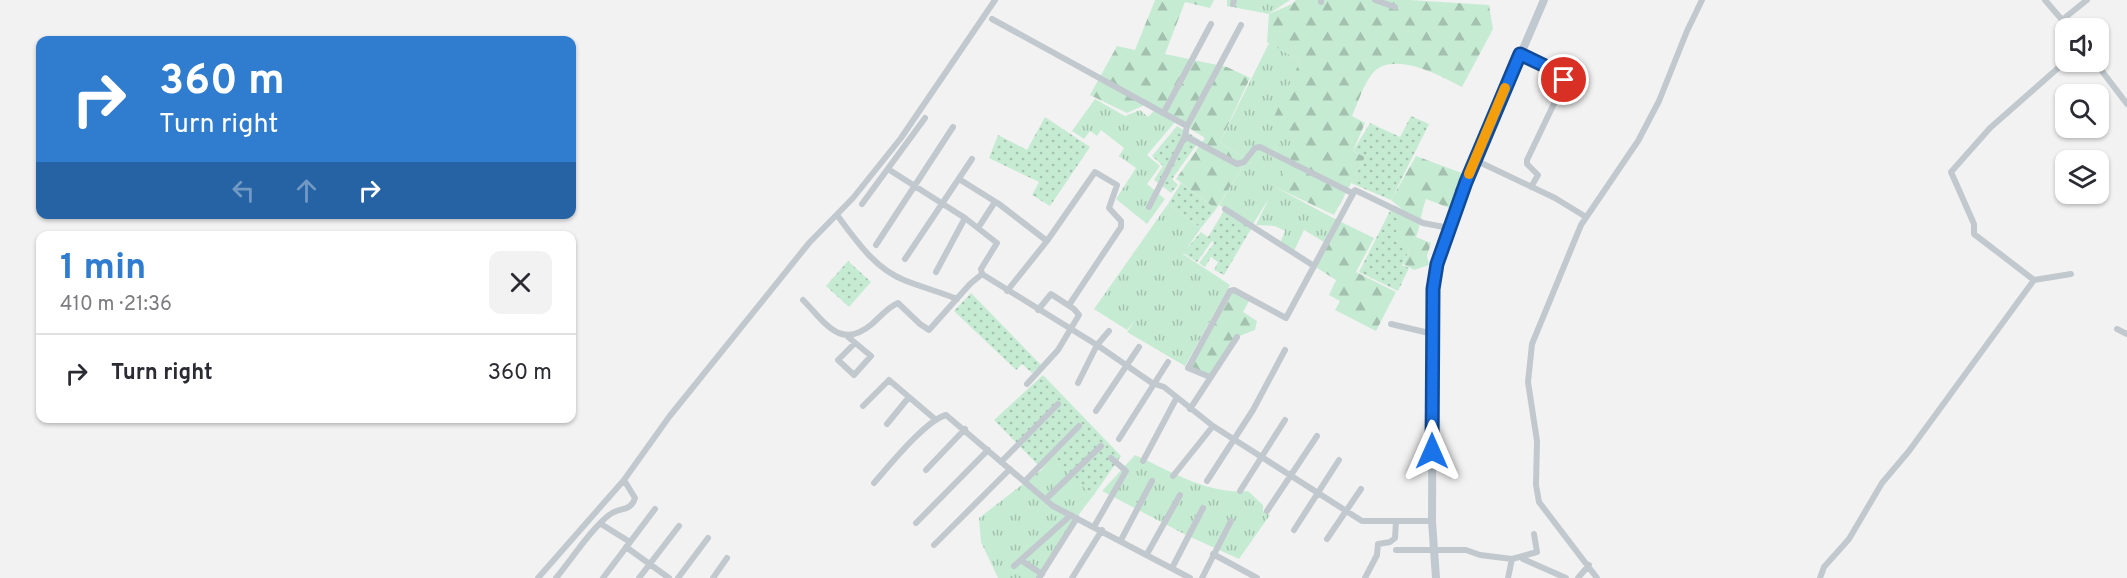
<!DOCTYPE html>
<meta charset="utf-8">
<style>
:root{--surface:#fff;--page:#f2f2f3;--text:#2b2b33;--muted:#7c7c81;--line:#e1e1e2;--accent:#307ccf}
body{margin:0;font-family:Overpass,sans-serif;background:var(--page);color:var(--text);height:100vh;display:flex;flex-direction:column;font-size:22px;white-space:nowrap}
*{box-sizing:border-box;margin:0}
p{font-size:20px;color:var(--muted)}
.icon{flex:none;width:33px;height:33px;fill:none;stroke:currentColor;stroke-width:2;stroke-linecap:round;stroke-linejoin:round}
.map{position:relative;flex:1;overflow:hidden}
.panel{position:absolute;left:36px;top:231px;width:540px;height:192px;display:flex;flex-direction:column;background:var(--surface);border-radius:12px;box-shadow:0 2px 4px #0004}
.panel>*{flex:none}
.banner{position:absolute;left:36px;top:36px;width:540px;height:183px;border-radius:12px;box-shadow:0 2px 4px #0004;background:#307ccf;color:#fff;overflow:hidden}
.buttons{position:absolute;left:2055px;top:18px;display:grid;gap:12px}
.buttons a{display:grid;place-items:center;width:54px;height:54px;border-radius:12px;background:var(--surface);box-shadow:0 2px 4px #0004;font-size:30px}
.pin{position:absolute;display:grid;place-items:center;width:51px;height:51px;color:#fff;margin:-26px;border:3px solid #fff;border-radius:50%;box-shadow:0 2px 6px #0007}
.me{position:absolute;width:66px;margin:-33px;rotate:0deg;stroke-linejoin:round;filter:drop-shadow(0 0 4px #0008)}
.turn{display:flex;align-items:center;gap:21px;height:126px;padding:0 24px;font-size:27px}
.turn .icon{width:78px;height:78px;stroke-width:2.5}
.turn b{display:block;font-size:42px;line-height:51px}
.lanes{display:flex;align-items:center;height:57px;padding:0 24px;background:#0003;justify-content:center;gap:30px;direction:ltr}
.lanes .off{opacity:.35}
.round{display:grid;place-items:center;flex:none;width:63px;height:63px;border-radius:12px;background:var(--page)}
.overview{display:flex;align-items:center;justify-content:space-between;height:102px;padding:0 24px}
h1{font-size:36px;font-weight:700;line-height:45px;color:var(--accent)}
ul{padding:0;list-style:none}
li{display:flex;align-items:center;gap:18px;height:78px;padding:0 24px;border-top:2px solid var(--line)}
li div{flex:1}
li b{display:block;font-size:22px}
li em{font-style:normal}
.map>svg:first-child{display:block}
.grass{fill:url(#grass-dots)}
.forest{fill:url(#forest-firs)}
.park{fill:url(#park-tufts)}
.lines{fill:none;stroke-linecap:round;stroke-linejoin:round}
.street{stroke:#c1c9ce;stroke-width:6}
.secondary{stroke:#c0c8d0;stroke-width:8}
.route-casing{stroke:#114b97;stroke-width:15}
.route{stroke:#1a73e8;stroke-width:10}
.slow{stroke:#f59e0b;stroke-width:10}
</style>
<div class="map">
<svg width="2127" height="578" viewBox="0 0 2127 578">
<defs>
<pattern id="grass-dots" width="8" height="8" patternUnits="userSpaceOnUse" patternTransform="scale(1.5)"><rect width="8" height="8" fill="#c6ebd3"/><path d="M2 2h.1M6 6h.1" fill="none" stroke="#a3c1ae" stroke-width="1.8" stroke-linecap="round"/></pattern>
<pattern id="forest-firs" width="22" height="20" patternUnits="userSpaceOnUse" patternTransform="scale(1.5)"><rect width="22" height="20" fill="#c6ebd3"/><path d="M5 1l3.5 6h-7zM16 11l3.5 6h-7z" fill="#a3c1ae"/></pattern>
<pattern id="park-tufts" width="24" height="20" patternUnits="userSpaceOnUse" patternTransform="scale(1.5)"><rect width="24" height="20" fill="#c6ebd3"/><path d="M3 7l-1-3M5 7V3M7 7l1-3M15 17l-1-3M17 17v-4M19 17l1-3" fill="none" stroke="#a3c1ae"/></pattern>
</defs>
<rect width="100%" height="100%" fill="#f3f2f2"/>
<!-- grass -->
<path class="grass" d="M1411,116L1429,124L1391,200L1351,183L1365,157L1353,151L1370,123L1400,137Z
M1045,117L1090,147L1050,206L1032,195L1039,182L989,158L998,135L1027,150Z
M1177,126L1200,140L1172,179L1178,185L1171,193L1154,180L1163,166L1152,156Z
M1181,183L1216,209L1201,228L1168,204Z
M1393,205L1407,211L1410,249L1402,265L1409,268L1398,291L1359,272Z
M1225,209L1251,229L1224,275L1214,270L1218,262L1211,257L1205,267L1199,263L1214,243L1212,241L1197,262L1183,253L1201,232L1208,237Z
M848,261L871,282L849,307L826,286Z
M971,293L1041,365L1032,373L1022,364L1016,370L954,311Z
M1043,375L1121,456L1093,496L1054,461L1042,469L994,420Z"/>
<!-- forest -->
<path class="forest" d="M1155,0H1214L1210,8L1185,2L1165,54L1227,67L1250,78L1220,142L1247,160L1216,209L1176,179L1205,138L1149,103L1127,113L1090,95L1117,46L1135,50Z
M1296,0H1410L1489,5L1493,29L1462,87C1441,76 1392,49 1372,74C1363,85 1358,103 1352,116L1365,123L1353,151L1365,157L1334,215L1275,187L1271,157L1278,145L1271,121L1300,61L1267,42L1269,14L1292,4Z
M1416,156L1467,175L1452,209L1426,199C1421,212 1421,224 1416,237L1431,243L1427,256L1429,265L1414,270L1403,264L1410,249L1392,240L1406,212L1391,200Z
M1337,220L1374,238L1356,272L1396,292L1376,331L1335,310L1340,301L1329,295L1336,280L1314,266Z
M1233,291L1249,301L1243,312L1257,321L1255,330L1237,337L1210,374L1190,369Z"/>
<!-- park -->
<path class="park" d="M1227,0H1290L1269,14L1227,6Z
M1269,43L1300,61L1272,121L1293,133L1288,149L1278,145L1271,157L1285,166L1275,187L1337,220L1324,242L1304,230L1294,251L1280,243L1285,231L1275,226L1256,225L1269,198L1252,226L1219,205L1247,160L1220,142Z
M1095,99L1125,116L1140,110L1148,117L1156,109L1175,122L1147,155L1160,166L1147,184L1165,199L1147,224L1116,199L1136,168L1119,156L1124,148L1101,130L1097,136L1090,131L1084,139L1072,131Z
M1168,204L1201,228L1183,254L1230,285L1185,366L1127,332L1136,319L1127,330L1094,309Z
M1135,455C1170,471 1209,495 1248,491L1263,505V511L1270,515L1239,559L1186,535L1102,491Z
M1054,460L1093,496L1063,535L1039,578H998L981,542L979,518Z"/>
<g class="lines">
<!-- street -->
<path class="street" d="M1375,0L1395,7
M2045,0L2069,28
M1321,2V0
M1233,4L1234,0
M992,19L1187,126L1185,136L1149,207
M2062,20L2087,0
M1519,54L1543,65L1564,79L1561,89L1527,160V164L1538,175L1531,187
M2095,62L2127,104
M1164,112L1211,24
M1187,126L1241,25
M1185,136L1237,164L1244,162L1255,148L1260,147L1352,193
M1475,160L1555,198L1586,217
M888,169L965,218L997,243L981,269L982,274L1097,345L1152,383L1164,387L1213,426L1362,521H1432
M959,179L999,204L1047,241
M862,204L925,118
M837,215C855,239 874,268 904,280C921,287 940,292 957,299
M978,228L995,202
M876,245L953,127
M905,259L972,159
M1314,266L1355,190L1423,223L1449,228
M936,272L965,218
M2034,280L1974,234V224L1951,172L1990,128L2066,61
M1007,291L1047,241L1095,172L1117,185L1109,208L1121,221V227L1069,305
M803,300C825,322 840,351 872,324C880,317 888,307 898,303L920,324L929,330L970,284L982,274
M1391,324L1433,334
M2117,329L2127,334
M847,336L871,356L854,375L838,360L855,343
M1210,377L1188,368L1230,291L1234,290L1286,318L1314,266L1225,209
M1078,383L1097,345L1109,331
M1027,384L1058,350L1079,315L1074,309L1051,294L1038,310
M863,406L889,380L936,420
M1190,409L1237,337
M1096,411L1139,347
M887,424L909,397
M1119,439L1168,362
M1143,461L1176,399
M1001,462L1058,404
M926,470L965,429
M1173,476L1213,426
M1025,481L1079,426
M1207,481L1253,410L1285,350
M874,483C889,466 926,420 946,415L1053,506L1190,578
M1240,491L1285,420
M1046,499L1101,446
M1267,511L1317,436
M916,523L988,450
M601,524L630,542
M1095,525L1126,471L1111,458
M1294,530L1339,460
M1327,539L1361,489
M1121,540L1152,481
M934,545L1010,469
M626,547L669,578
M1396,550H1466L1480,555L1512,559L1537,552L1534,534
M1147,554L1180,495
M1213,554L1257,578
M1523,559L1566,578
M1022,561L1042,574
M1014,566L1071,515
M1172,568L1203,508
M538,578L624,480L669,417L809,243L853,198L901,138L995,0
M556,578C572,559 590,530 609,515C619,507 631,512 635,498L624,480
M603,578L655,509
M639,578L679,526
M678,578L708,538
M713,578L727,558
M1039,578L1077,518
M1072,578L1102,530
M1202,578L1231,521
M1365,578L1377,555L1378,544L1390,542L1395,538L1396,521
M1508,578L1512,559
M1578,578L1589,565
M1597,578L1539,502L1536,485L1537,441L1528,382L1532,344L1581,225L1638,141L1659,101L1687,31L1702,0
M1820,578L1824,567L1849,539L1882,483L1909,451L2034,280L2071,274"/>
<!-- secondary -->
<path class="secondary" d="M1436,578L1432,521L1433,306L1437,264L1466,182L1544,0"/>
</g>
<g class="lines">
<defs>
<path id="route" d="M1432,451L1433,289L1437,264L1466,182L1520,54L1543,65L1564,80"/>
</defs>
<!-- route casing -->
<use href="#route" class="route-casing"/>
<!-- route -->
<use href="#route" class="route"/>
<!-- slow -->
<path class="slow" d="M1469,174L1505,88"/>
</g>
</svg>
<div class="buttons">
<a><svg class="icon" aria-label="sound" viewBox="0 0 24 24"><path d="M4 9h4l5-4v14l-5-4H4zM17 9q2 3 0 6"/></svg></a>
<a><svg class="icon" aria-label="search" viewBox="0 0 24 24"><circle cx="10" cy="10" r="6"/><path d="M15 15l6 6"/></svg></a>
<a><svg class="icon" aria-label="layers" viewBox="0 0 24 24"><path d="M12 4l9 5-9 5-9-5zM3 14l9 5 9-5"/></svg></a>
</div>
<div class="pin" style="left:1564px;top:80px;background:#d93025"><svg class="icon" aria-label="arrive" viewBox="0 0 24 24"><path d="M6 21V4h12l-3 4 3 4H6"/></svg></div>
<svg class="me" style="left:1432px;top:451px" viewBox="-20 -20 40 40"><path d="M0-17L14 15 0 8-14 15z" fill="#1a73e8" stroke="#fff" stroke-width="4"/></svg>
<div class="banner">
<div class="turn"><svg class="icon" aria-label="right" viewBox="0 0 24 24"><path d="M7 20v-9h11M14 6l5 5-5 5"/></svg><div><b>360 m</b>Turn right</div></div>
<div class="lanes"><svg class="icon off" aria-label="left" viewBox="0 0 24 24"><path d="M17 20v-9H6M10 6l-5 5 5 5"/></svg><svg class="icon off" aria-label="ahead" viewBox="0 0 24 24"><path d="M12 20V5M6 11l6-6 6 6"/></svg><svg class="icon" aria-label="right" viewBox="0 0 24 24"><path d="M7 20v-9h11M14 6l5 5-5 5"/></svg></div>
</div>
<section class="panel">
<div class="overview"><div><h1>1 min</h1><p>410 m · 21:36</p></div><a class="round"><svg class="icon" aria-label="close" viewBox="0 0 24 24"><path d="M6 6l12 12M18 6L6 18"/></svg></a></div>
<ul>
<li><svg class="icon" aria-label="right" viewBox="0 0 24 24"><path d="M7 20v-9h11M14 6l5 5-5 5"/></svg><div><b>Turn right</b></div><em>360 m</em></li>
</ul>
</section>
</div>
